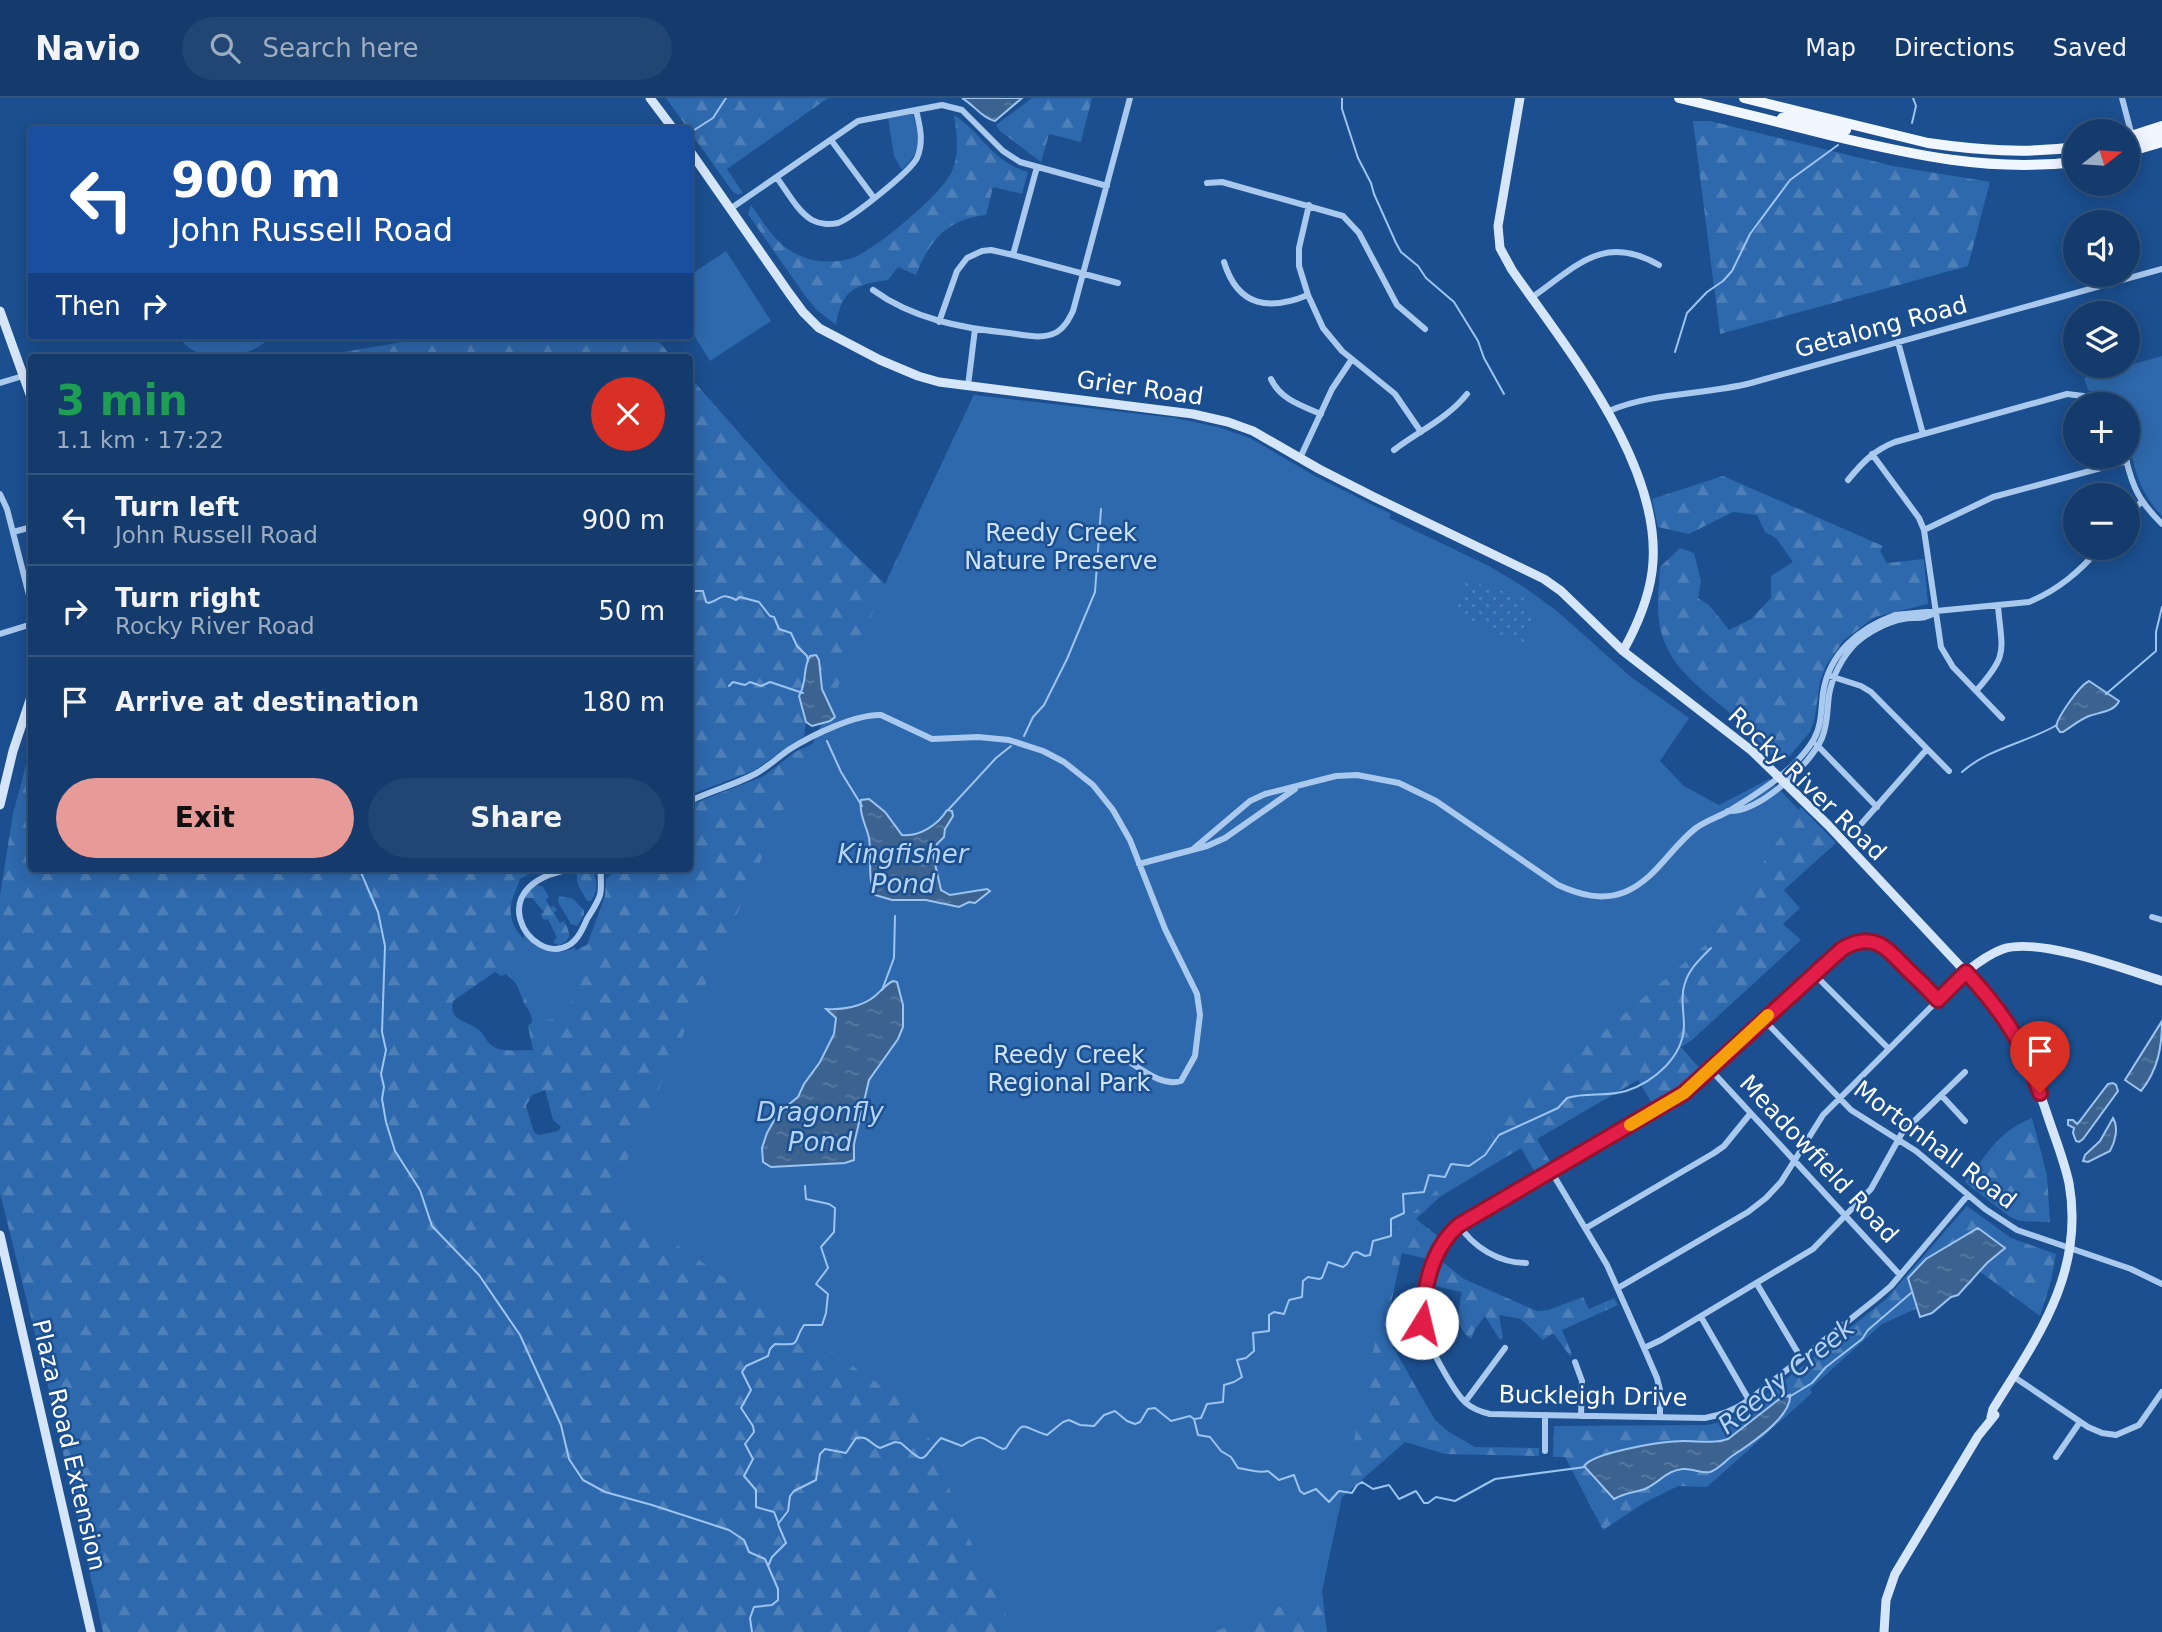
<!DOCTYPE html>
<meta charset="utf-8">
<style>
:root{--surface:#143b6b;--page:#214673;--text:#f1f3f6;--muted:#9dadc1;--line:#33557e;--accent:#e69b98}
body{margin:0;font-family:"DejaVu Sans",sans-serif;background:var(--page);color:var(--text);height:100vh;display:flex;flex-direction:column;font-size:26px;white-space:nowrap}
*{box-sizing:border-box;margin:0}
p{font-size:23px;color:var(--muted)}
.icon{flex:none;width:38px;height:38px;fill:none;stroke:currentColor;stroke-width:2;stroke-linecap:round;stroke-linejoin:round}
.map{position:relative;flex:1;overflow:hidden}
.side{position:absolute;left:28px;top:256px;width:665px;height:518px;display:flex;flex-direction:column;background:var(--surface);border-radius:7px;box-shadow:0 4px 18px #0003,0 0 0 2px var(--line)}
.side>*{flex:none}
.top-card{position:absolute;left:28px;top:28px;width:665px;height:214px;border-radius:7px;box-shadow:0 4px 18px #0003,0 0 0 2px var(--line);background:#1a4fa0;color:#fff;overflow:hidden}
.needle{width:46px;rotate:73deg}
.controls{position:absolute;left:2063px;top:21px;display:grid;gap:14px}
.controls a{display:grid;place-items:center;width:77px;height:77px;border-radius:50%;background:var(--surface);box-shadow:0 4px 18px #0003,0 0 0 2px var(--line);font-size:35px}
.pin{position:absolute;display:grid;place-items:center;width:60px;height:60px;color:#fff;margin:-72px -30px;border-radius:50% 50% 50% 0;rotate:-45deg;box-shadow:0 0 7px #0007}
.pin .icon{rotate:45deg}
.me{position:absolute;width:77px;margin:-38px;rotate:9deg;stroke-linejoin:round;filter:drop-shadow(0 0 5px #0008)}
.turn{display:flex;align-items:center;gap:24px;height:147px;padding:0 28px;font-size:32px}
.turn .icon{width:91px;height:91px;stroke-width:2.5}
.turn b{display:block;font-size:49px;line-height:60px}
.then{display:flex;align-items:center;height:66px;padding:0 28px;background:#0003;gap:14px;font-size:26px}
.round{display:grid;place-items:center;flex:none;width:74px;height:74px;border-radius:37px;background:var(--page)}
.summary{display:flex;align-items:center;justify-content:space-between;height:119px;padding:0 28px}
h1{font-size:42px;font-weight:700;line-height:52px;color:#1e9e55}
.cta{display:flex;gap:14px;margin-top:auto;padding:14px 28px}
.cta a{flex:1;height:80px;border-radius:42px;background:var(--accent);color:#111;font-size:28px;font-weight:700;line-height:80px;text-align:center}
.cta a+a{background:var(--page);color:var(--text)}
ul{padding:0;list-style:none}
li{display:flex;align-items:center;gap:21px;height:91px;padding:0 28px;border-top:2px solid var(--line)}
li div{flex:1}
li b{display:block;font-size:26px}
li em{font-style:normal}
header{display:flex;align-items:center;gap:42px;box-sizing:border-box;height:98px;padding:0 35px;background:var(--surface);border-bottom:2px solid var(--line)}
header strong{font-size:33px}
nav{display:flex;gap:38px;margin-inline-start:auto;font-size:24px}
.search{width:490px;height:63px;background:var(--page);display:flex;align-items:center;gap:18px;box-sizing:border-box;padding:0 24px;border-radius:38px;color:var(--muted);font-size:26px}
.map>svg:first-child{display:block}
.forest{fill:url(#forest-firs);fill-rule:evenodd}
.park{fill:#2e69ad}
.garden{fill:url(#garden-dots)}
.water{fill:url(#water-ripples);stroke:#9cc4f0;stroke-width:2}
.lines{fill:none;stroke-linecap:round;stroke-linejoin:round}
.stream{stroke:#9cc4f0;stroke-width:2}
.street{stroke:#a9c9ee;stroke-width:6}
.secondary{stroke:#d6e6fa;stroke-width:9}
.primary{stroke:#f0f6ff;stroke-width:10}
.route-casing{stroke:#92132f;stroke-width:18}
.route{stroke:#e11d48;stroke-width:12}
.slow{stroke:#f59e0b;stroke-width:12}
.labels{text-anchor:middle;stroke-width:5;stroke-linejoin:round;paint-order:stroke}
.street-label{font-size:24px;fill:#fff;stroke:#1b4f8f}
.park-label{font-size:24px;fill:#cfe3fa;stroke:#1b4f8f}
.water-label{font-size:26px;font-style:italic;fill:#b5d3f5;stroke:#1b4f8f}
</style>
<header>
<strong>Navio</strong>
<div class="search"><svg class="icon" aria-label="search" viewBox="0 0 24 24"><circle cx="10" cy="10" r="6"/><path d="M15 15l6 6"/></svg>Search here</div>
<nav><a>Map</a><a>Directions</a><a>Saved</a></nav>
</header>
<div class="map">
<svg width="2162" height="1534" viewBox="0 0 2162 1534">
<defs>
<pattern id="forest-firs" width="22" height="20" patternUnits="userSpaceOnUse" patternTransform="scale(1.75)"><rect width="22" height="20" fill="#2e69ad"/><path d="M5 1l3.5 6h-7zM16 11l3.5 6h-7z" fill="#4d80b9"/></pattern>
<pattern id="garden-dots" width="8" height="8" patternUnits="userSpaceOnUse" patternTransform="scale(1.75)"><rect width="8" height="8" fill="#2e69ad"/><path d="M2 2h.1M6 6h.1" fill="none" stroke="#4d80b9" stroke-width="1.8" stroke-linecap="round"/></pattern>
<pattern id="water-ripples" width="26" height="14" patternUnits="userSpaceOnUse" patternTransform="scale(1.75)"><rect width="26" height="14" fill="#3c6290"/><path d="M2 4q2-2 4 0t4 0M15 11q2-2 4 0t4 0" fill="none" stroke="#597aa1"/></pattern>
</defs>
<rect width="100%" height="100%" fill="#1b4f8f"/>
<!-- forest -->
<path class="forest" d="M666,0H828L727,71L743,95L738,97L733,94Z
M1032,0H1092L1081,44L1049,36L1041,64L1000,33L996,27Z
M954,17C983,36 992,64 1028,74L1022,96L993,89L986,117C946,122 930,142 916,177L898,169L888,182C856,186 841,192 836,227L817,212L806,199L748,116L751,107C765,127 778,150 803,159C818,165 839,165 855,159C878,149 941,97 951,75C960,56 957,36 954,17Z
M1693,23H1710L1893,68L1990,84L1968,168L1720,236Z
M439,238H654L672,259H313Z
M690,279L790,393L885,486L974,297L1026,307L830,607C818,588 825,574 816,557L810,558C802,570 808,583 799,598L806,624L804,638L755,672L690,697Z
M1723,378L1883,448L1880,453L1887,465L1924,461L1928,506L1875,519L1844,542L1826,568L1820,583L1815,619L1810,634L1787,661L1781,663C1765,654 1753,634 1738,622C1707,594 1669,573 1660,529C1656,509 1659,488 1660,469L1680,450L1694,455L1701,483L1698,500L1710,508L1729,532L1751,521L1771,500V478L1793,464L1776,440L1765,434L1757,417L1733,414L1689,436L1658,429L1652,401Z
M859,624L1795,718L1801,709L1836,745L1784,792L1800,810L1783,826L1801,842L1692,942L1681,949L1701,972L1682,989L1653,1007L1638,982L1537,1041L1552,1067L1536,1076L1521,1050L1441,1098L1416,1121L1439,1139L1427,1161L1402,1155L1390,1210L1389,1228L1393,1249L1435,1322L1449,1334L1475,1349L1539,1350V1358L1445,1356L1405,1344L1340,1401L1322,1493L1327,1534H103L48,1288L0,1095V797L13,716L31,648L32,770H549L538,771L520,781C517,790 512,799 511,808C507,834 537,857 561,857C569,857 579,850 587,847L605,798L606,781L620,770H690V707L764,678L795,654ZM495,874L501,878L506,876C520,887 518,892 525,907C529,913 532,916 532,924L528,928L533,952C524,952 501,954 494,949C487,946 485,937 479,932C468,922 448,924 453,903ZM545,992L553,1022L561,1029L558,1033L539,1037L534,1034L526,1008L532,997Z
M577,776H594C598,785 597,795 591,803H587C583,795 575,785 577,776Z
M536,787L543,789L549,799L546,802L550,809L554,808L557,812L554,815L560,825L564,823C570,834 573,842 559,847L554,845V842L557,840L548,821L544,822L541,817L544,814L532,800H526L525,795Z
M559,798L573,801L584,812V817L577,828L571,826L558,804Z
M2032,1020L2047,1077L2050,1124L2020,1123L2010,1119L1965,1084C1988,1056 1997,1034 2032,1020Z
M1967,1108L2011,1140L2056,1156L2051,1183L2040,1218L1979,1173L1971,1186L1882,1226L1810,1291L1812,1295L1707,1389L1678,1388L1644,1405L1603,1432L1565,1359H1553L1554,1328L1707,1327L1730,1322L1746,1313L1886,1201Z
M1440,1162L1464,1181L1537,1213L1548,1212L1583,1199L1589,1211L1614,1200L1618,1207L1562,1232L1572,1256L1570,1258L1553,1235L1543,1242L1521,1221L1499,1217L1503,1240L1500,1242L1485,1218L1474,1233L1471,1241C1454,1228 1458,1213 1462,1194L1434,1188Z"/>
<!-- park -->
<path class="park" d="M913,16C920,42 922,53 902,72L894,58L888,20Z
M726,153L771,223L710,263L690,231V177Z
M177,238H273C246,262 202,271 177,238Z
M2162,258V418C2132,387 2128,348 2128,306C2110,306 2104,298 2088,292L2084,280Z
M974,297L1175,320L1218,329L1250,340L1315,378L1391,416L1389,420L1489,468L1524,489L1557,513L1631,579L1689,620L1660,663L1684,688L1719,707L1769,681L1799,712L1709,844L1488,1031L1501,1054L1437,1092L1400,1127L1322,1493L1213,1534H1014L970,1442L918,1313L610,1101L837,591Z
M525,837C542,850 555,860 575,849C581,876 581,901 558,920L534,924L522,891L512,878L514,858Z"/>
<!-- garden -->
<path class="garden" d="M1465,482L1525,500L1522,510L1534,514L1525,545L1499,537L1500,532L1455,518Z"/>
<!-- water -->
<path class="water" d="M962,0H1022L995,23C983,21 973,6 962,0Z
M816,557L819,562L822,591L835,619L830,623L812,628L806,624L799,598C808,582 802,571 810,558Z
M2089,583L2119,603C2114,614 2100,614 2089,618C2079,622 2071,629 2063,634H2060L2056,628C2059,617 2079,588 2089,583Z
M869,701L885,714L902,737C919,739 938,727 947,712L952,713L953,718L945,731L944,739L937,746L933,757L941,792L950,797L987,791L990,793L975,805L969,804L959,809L926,802H892L875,797C867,780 872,758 869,740C866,727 859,716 861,702Z
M893,883L897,884L903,907V929L898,941L869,982L854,1046V1062L845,1065L771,1069L763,1064L762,1050L767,1035L779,1014L798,999L804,986L820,964L834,936L836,920L826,911C842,912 862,909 875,898C882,892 885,887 893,883Z
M2162,923C2162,949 2158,972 2141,993L2125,982Z
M2113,985L2116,987L2118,993L2083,1041L2079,1044L2076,1043L2073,1035L2074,1030L2068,1027V1022H2073L2077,1026L2079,1024L2108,986Z
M2113,1020C2119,1030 2115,1044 2110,1053L2088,1064L2083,1063L2085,1057L2100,1043Z
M1978,1130L2005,1150L1987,1165L1958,1197L1951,1199L1932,1215L1920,1219L1908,1180L1926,1161Z
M1790,1297C1792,1319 1749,1347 1732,1358C1725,1363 1719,1371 1710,1374C1702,1376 1692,1370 1683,1371C1667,1372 1659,1385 1645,1391C1633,1395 1627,1394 1614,1401L1584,1368C1594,1354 1664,1343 1684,1343C1699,1343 1713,1346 1728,1341L1778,1302Z"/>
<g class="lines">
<!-- stream -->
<path class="stream" d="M1342,0V11L1358,60L1371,85L1374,96L1396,145L1401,154L1418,168L1426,180L1454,204L1478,243L1484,260L1504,296
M1912,25L1916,8L1913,0
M691,34L713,20L726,0
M1675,254L1687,215L1707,194L1723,183L1732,173L1750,136L1790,82L1838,47
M690,491L691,493H703L706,504L709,505C722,501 720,494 736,502L740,499L759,504L770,518L774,519L779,531L791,535L797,548L807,558L808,563
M729,588L733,584L745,587L750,584L761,588L770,584L803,595
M2106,596L2156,553V534L2162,509
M1024,638L1033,619L1044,607L1067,561L1095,494L1101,411
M827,643L841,674L862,708
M1962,674C1989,650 2026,645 2057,627
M949,711L996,660L1011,648
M359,770L378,814L385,848L382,934L386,952L381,976L384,989L382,1001L386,1024L395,1053L420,1092L432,1128L479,1177L520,1237L561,1327L569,1361L583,1382L605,1394L652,1407L729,1432L744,1442L749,1454L765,1461L778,1491V1502L772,1507L754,1509L750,1520L752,1534
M882,892L894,860L895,818
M1789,1299L1812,1285L1826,1269L1862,1241L1868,1232L1911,1195
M1194,1321L1201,1320L1207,1306L1223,1304L1224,1287L1234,1284L1242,1279L1237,1262L1246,1260L1254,1253L1253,1235L1269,1233V1217L1274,1214L1284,1216L1289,1202L1302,1199L1303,1183L1308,1179L1319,1181L1322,1180L1328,1164L1343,1169L1347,1166L1353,1155L1357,1154L1365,1158L1370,1157L1373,1143L1391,1138V1121L1404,1115L1403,1096L1424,1094L1429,1077L1445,1079L1451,1066L1469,1068L1485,1057L1499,1037L1558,1010L1567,1000C1585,994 1607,999 1626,993C1654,984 1683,959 1684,928C1684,913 1680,899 1685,885C1689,871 1701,860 1711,850
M778,1424L774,1414L756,1409V1392L744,1378L753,1361L745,1346L754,1334L753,1328L741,1310L751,1292L742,1274L746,1268L768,1258L770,1251L775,1246C804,1247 791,1246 804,1227H822L826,1215L828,1196L816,1186L828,1170L821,1149L834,1134L835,1110L829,1106L806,1101L805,1088
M768,1468L772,1459L786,1445L778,1426L788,1413L790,1398L794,1393L816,1382L820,1356L825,1351L846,1355L856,1340C868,1337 870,1346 880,1350L895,1344L901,1345C928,1369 919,1362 941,1340L962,1348C986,1332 981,1342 1003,1351L1006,1350C1026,1319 1018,1328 1047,1337L1063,1324L1069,1322L1080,1327L1094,1328L1104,1317L1115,1313L1127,1323L1135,1326L1140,1324L1148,1311L1155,1310L1171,1323L1190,1318L1194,1321L1198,1337L1210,1339L1221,1353L1231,1359L1238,1370C1249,1371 1257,1376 1268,1373L1279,1382L1294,1377L1300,1393L1304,1396L1316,1391L1329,1404L1339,1393L1352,1395L1357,1387L1362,1384L1373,1391L1389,1387L1399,1401L1416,1393L1424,1405H1428L1436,1399L1455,1403L1495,1381L1585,1369"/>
<!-- street -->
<path class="street" d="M2122,0L2132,38
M831,42L874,100
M777,80C787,93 797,113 812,122C819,126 830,127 838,125C852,120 911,73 917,60C924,44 920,28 916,12
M1207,85L1222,84L1343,118L1359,135L1397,207L1425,231
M1309,107L1299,150V168L1308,197L1323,230L1342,253L1395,296L1421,334
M730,111L858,23L942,7L962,12L1003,53L1020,64L1107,88
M1013,157L1037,69
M1224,164C1238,209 1269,213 1308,197
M873,192C913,221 961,230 1009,235C1025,237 1043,242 1057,234C1065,229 1069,221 1073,213L1130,0
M1531,200C1577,168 1603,135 1659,167
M939,224L957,173L967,160L982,153L991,152L1013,157L1118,185
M1898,244L1923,336
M1271,281C1280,301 1302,308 1321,316
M0,285L23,278
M968,288L975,231
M1609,313C1653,294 1705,297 1751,285L2162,171
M1394,352C1419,333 1448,320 1467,296
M1872,356L1919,420L1924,432L1941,549L1953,569L2002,620
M1300,360L1332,291L1352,261
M2126,361C2133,391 2140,404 2162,426
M1848,382C1862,365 1874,352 1895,344L2067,296L2092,299L2103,306
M0,396L7,411L32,509
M2128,418L2141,404
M1924,432L1993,399L2127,363
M13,434L32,429
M0,536L32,526
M1830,578L1861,588L1871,594L1949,673
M1976,593C2009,556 2002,554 1998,508
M1817,647L1877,709
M690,703C711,693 734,687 755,676C768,669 778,659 790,651C812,637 856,616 881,617L932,641L978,639L1009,642L1043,653L1064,664L1093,687L1113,712L1130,742L1165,831L1197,896L1200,917L1195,958L1181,983C1162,989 1142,971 1126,962
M1728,713C1759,715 1810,667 1822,640C1828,626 1827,612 1829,597C1832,579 1842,559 1856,545C1868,534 1887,524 1903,521C1915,519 1924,522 1934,515
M1862,725L1927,651
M1192,752L1250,703L1265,696L1336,678L1357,677L1399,685L1436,703L1558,787C1580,797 1602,803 1625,794C1656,781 1670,750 1696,730C1706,723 1718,719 1729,713C1757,696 1797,671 1814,641C1822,627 1821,610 1823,595C1829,555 1859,530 1895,517L2029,504C2058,492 2079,474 2100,450
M1139,766L1207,748L1225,740L1295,691
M581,770C474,781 530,870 569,847C578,842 583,830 587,821C592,813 597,806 600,797C602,789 600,779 601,770H598
M2152,819L2162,822
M1814,876L1889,951
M1938,902L1883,847L1863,843L1842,851L1683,995L1459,1127C1437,1146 1431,1170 1426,1198C1424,1207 1421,1216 1422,1225C1424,1240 1454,1295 1466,1305C1473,1311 1481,1314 1490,1316L1705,1320C1723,1317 1735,1312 1749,1302L1877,1200L1891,1188L1968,1097
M1764,922L1851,1012L1916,1053L1985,1111L2017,1132L2131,1171L2162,1186
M1710,971L1900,1177
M1941,997L1965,1023
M1551,1073L1607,1167L1644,1250L1657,1280L1660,1292V1319
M1459,1127C1473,1149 1499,1165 1526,1165
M1586,1130L1714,1055L1724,1048L1750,1016
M1757,1186L1801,1260
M1618,1190L1748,1114L1766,1100L1781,1084L1823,1017L1966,874
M1701,1219L1749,1302
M1644,1250L1661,1242L1813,1151L1871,1091L1902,1035L1965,974
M1575,1264L1582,1283L1581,1318
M2017,1281L2088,1329L2102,1335L2116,1337L2139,1327L2162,1294
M1465,1304L1505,1250
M1545,1353V1317
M2056,1359L2080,1324"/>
<!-- secondary -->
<path class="secondary" d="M650,0L674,32
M1520,0L1498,128L1500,150L1512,172C1567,251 1666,371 1652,474C1648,503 1637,528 1623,553
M690,53L789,195L803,214L819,230L880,262L918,278L939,284L1193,316L1228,324L1253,333L1319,371L1374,399L1544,481L1561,493L1623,553L1752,653L1828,727L1990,900C2020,940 2032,971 2048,1019C2055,1040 2064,1062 2069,1085C2085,1175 2037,1240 1993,1311L1991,1319
M0,213L32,302
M0,707L13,653L32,596
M1966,874C1977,865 1989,856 2003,851C2039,839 2125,871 2162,883
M0,1137L91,1534
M1884,1534L1886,1502L1895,1476L1978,1338L1995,1317"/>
<!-- primary -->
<path class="primary" d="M1679,0C1729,12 1779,24 1829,37C1913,57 1989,74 2076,64
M1744,0L1928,45C1977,52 2026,56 2076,49
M1780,24L1782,20L1790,19L1846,32
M2128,39L2162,28
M2134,53L2141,44L2162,35
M2128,54L2162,44"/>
</g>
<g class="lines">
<defs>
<path id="route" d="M1422,1225C1424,1189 1431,1151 1459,1127L1684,995L1842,851C1873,833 1886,849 1907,871C1918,881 1928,891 1938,902L1966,874C2002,913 2023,944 2040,995"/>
</defs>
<!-- route casing -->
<use href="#route" class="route-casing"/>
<!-- route -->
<use href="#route" class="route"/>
<!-- slow -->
<path class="slow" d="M1630,1027L1684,995L1768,917"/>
</g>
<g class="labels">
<!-- street labels -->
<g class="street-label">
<text transform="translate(1881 229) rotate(-15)" y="8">Getalong Road</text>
<text transform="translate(1140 290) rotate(8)" y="8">Grier Road</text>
<text transform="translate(1807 686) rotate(44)" y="8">Rocky River Road</text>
<text transform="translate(1935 1047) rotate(37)" y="8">Mortonhall Road</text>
<text transform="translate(1819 1061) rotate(47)" y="8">Meadowfield Road</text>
<text transform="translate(1593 1298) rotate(1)" y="8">Buckleigh Drive</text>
<text transform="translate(69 1347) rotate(77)" y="8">Plaza Road Extension</text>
</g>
<!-- park labels -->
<g class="park-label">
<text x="1061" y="443">Reedy Creek<tspan x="1061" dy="28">Nature Preserve</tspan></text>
<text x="1069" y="965">Reedy Creek<tspan x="1069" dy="28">Regional Park</tspan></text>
</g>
<!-- water labels -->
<g class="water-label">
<text x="903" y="765">Kingfisher<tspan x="903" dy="30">Pond</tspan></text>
<text x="820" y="1023">Dragonfly<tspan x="820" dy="30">Pond</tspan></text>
<text transform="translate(1786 1278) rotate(-39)" y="9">Reedy Creek</text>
</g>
</g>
</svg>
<div class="controls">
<a><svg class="needle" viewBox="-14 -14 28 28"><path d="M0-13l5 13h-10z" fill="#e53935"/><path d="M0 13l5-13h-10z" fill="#9dadc1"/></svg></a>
<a><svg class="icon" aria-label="sound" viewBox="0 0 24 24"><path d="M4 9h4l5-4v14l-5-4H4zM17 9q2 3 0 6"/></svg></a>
<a><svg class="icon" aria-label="layers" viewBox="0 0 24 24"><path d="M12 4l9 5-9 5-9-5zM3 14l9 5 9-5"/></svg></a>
<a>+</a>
<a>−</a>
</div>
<div class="pin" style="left:2040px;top:995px;background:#d93025"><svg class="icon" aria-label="arrive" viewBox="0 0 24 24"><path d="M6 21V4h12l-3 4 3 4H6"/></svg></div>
<svg class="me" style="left:1422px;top:1225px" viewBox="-20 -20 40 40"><circle r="19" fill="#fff"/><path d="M0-13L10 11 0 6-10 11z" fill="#e11d48"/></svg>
<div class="top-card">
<div class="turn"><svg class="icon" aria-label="left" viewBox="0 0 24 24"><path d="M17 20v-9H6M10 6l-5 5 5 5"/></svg><div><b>900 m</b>John Russell Road</div></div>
<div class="then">Then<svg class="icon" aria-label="right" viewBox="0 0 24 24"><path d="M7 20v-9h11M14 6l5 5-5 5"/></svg></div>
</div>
<section class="side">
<div class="summary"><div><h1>3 min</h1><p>1.1 km · 17:22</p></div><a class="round" style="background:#d93025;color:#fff"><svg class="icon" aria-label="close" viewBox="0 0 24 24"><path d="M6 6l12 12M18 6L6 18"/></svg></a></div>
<ul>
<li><svg class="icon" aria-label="left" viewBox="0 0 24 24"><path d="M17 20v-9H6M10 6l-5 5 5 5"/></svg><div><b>Turn left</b><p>John Russell Road</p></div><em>900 m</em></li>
<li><svg class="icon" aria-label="right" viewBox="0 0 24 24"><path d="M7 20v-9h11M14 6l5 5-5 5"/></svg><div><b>Turn right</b><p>Rocky River Road</p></div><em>50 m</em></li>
<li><svg class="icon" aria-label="arrive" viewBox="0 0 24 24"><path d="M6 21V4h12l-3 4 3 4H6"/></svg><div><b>Arrive at destination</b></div><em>180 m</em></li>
</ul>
<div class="cta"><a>Exit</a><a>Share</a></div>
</section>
</div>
